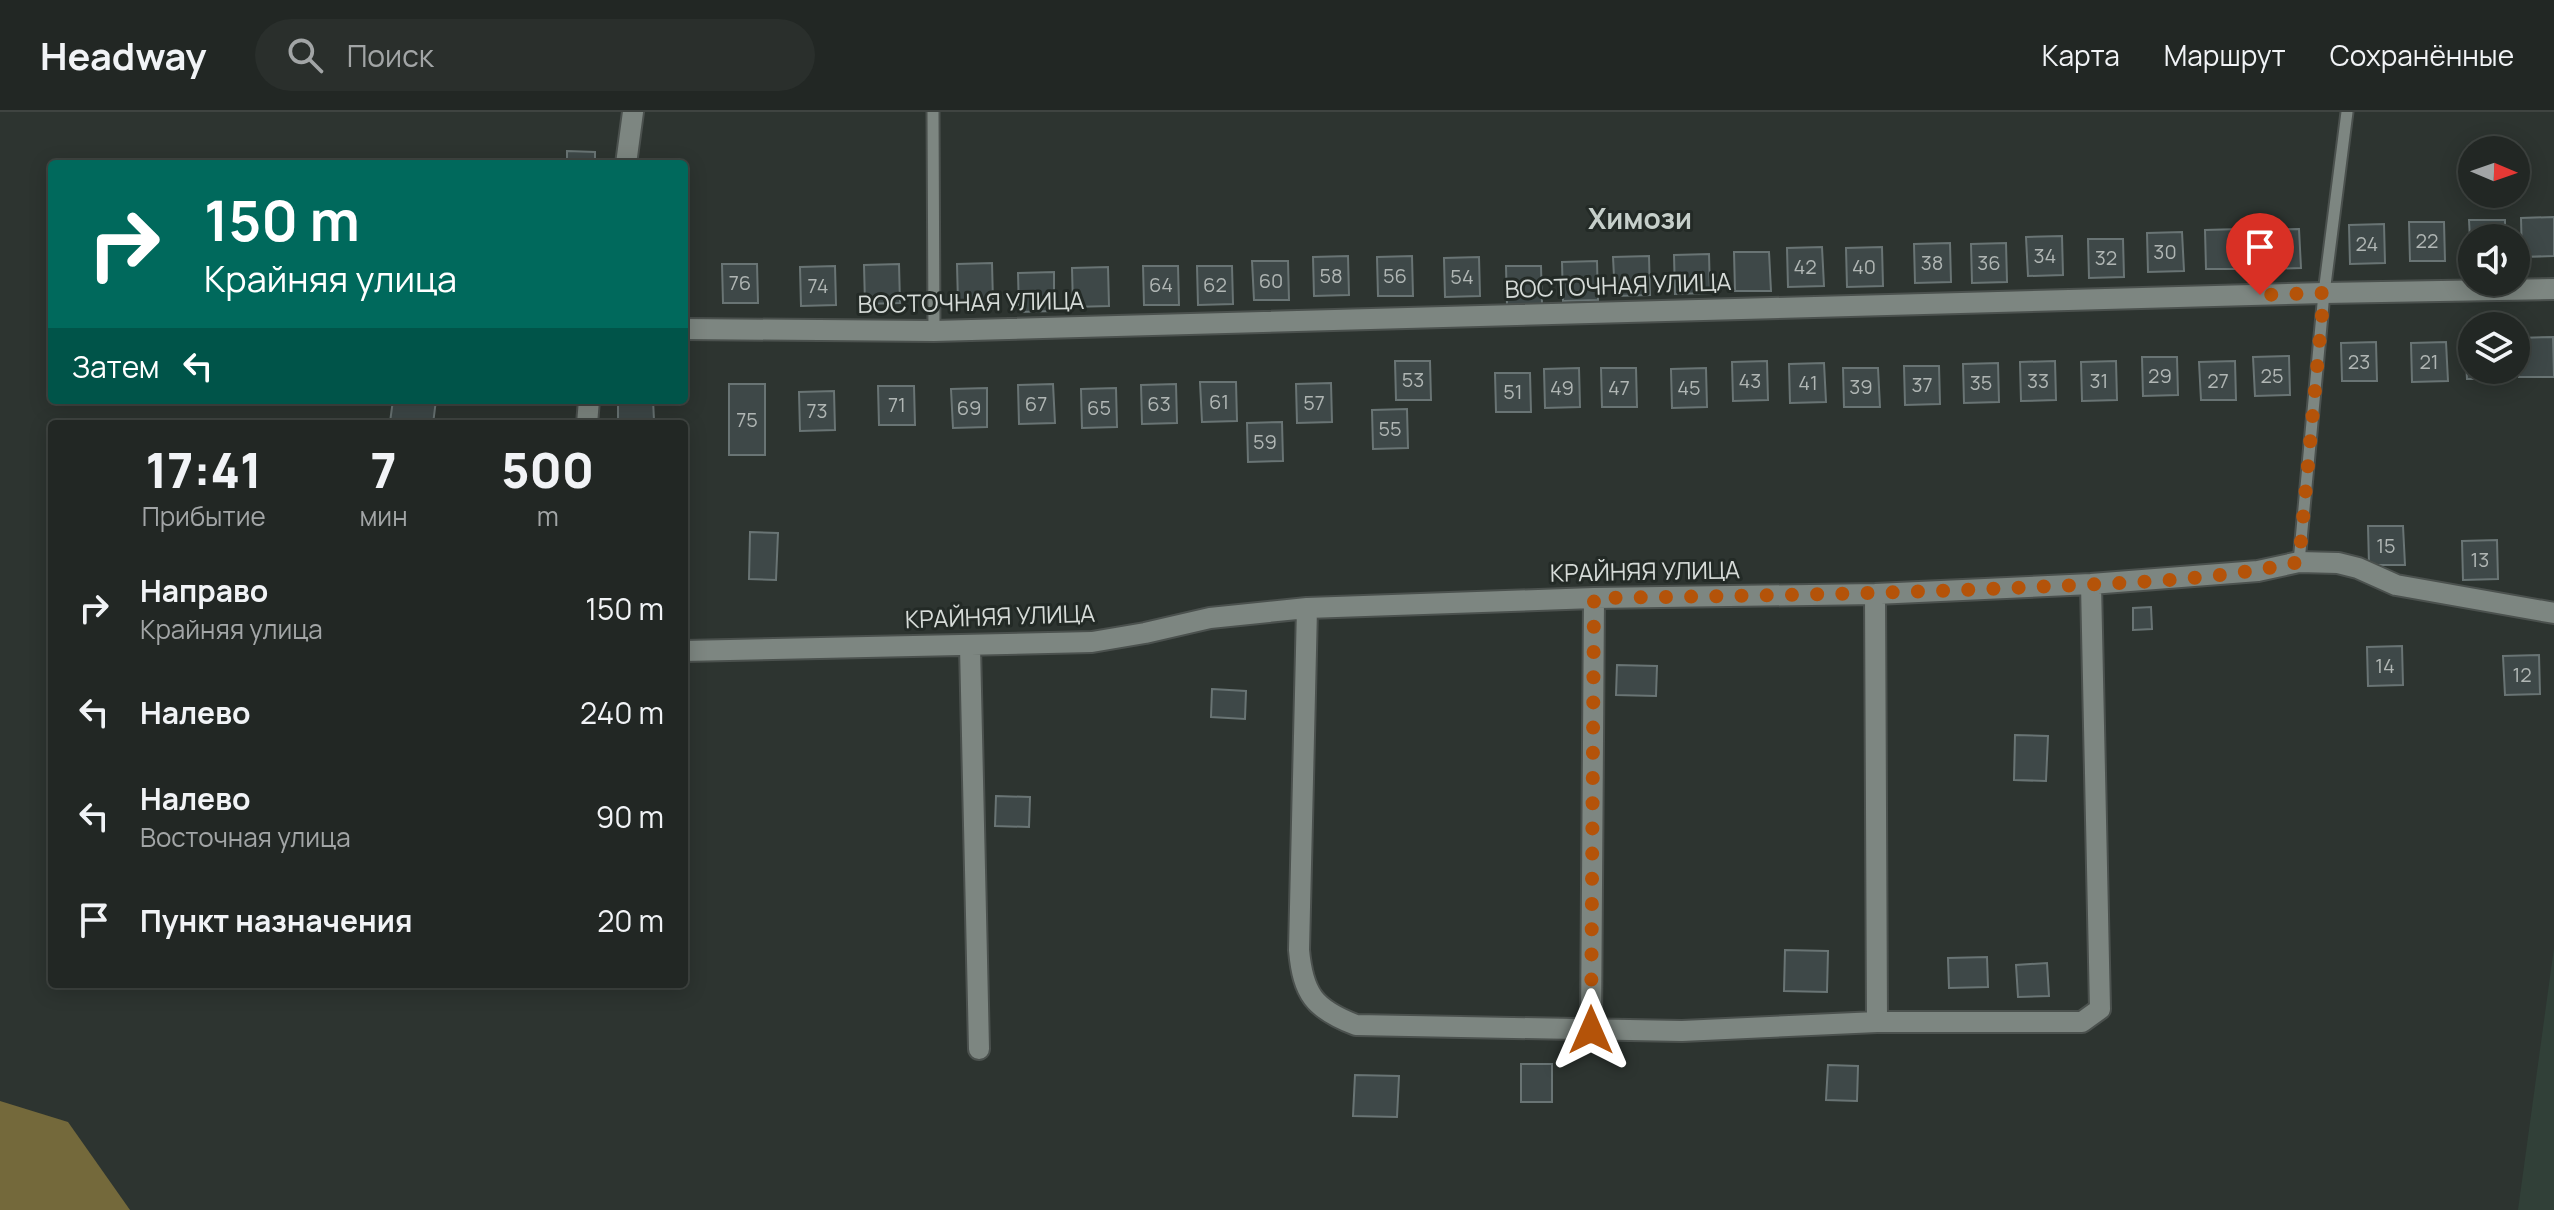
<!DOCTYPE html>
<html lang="ru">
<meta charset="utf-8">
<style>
:root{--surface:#222724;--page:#2a2f2c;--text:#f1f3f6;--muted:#a2a5a6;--line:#3f4441}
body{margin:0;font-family:Manrope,sans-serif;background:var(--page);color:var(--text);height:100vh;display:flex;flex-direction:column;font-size:30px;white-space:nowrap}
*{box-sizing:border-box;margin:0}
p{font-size:26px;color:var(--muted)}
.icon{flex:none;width:44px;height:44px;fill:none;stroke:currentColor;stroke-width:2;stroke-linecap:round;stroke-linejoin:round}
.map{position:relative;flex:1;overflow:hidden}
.panel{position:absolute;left:48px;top:308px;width:640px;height:568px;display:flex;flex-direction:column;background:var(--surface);border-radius:8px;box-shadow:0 4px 20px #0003,0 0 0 2px var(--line)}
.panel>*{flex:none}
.top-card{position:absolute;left:48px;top:48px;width:640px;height:244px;border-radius:8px;box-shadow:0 4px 20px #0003,0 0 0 2px var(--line);background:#00695c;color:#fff;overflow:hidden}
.needle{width:52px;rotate:92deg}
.fabs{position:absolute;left:2458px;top:24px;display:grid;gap:16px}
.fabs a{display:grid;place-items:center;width:72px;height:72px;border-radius:50%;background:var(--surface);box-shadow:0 4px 20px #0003,0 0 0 2px var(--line);font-size:40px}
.pin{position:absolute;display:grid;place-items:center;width:68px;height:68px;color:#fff;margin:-82px -34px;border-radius:50% 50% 50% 0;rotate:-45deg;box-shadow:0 0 8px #0007}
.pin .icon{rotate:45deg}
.me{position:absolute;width:88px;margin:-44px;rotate:0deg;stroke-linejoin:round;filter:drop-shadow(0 0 6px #0008)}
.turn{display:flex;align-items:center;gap:28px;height:168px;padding:0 24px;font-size:36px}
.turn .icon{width:104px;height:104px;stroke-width:2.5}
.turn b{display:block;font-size:56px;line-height:68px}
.then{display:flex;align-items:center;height:76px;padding:0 24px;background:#0003;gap:16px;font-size:30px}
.eta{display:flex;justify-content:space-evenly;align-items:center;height:136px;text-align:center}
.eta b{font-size:48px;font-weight:800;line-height:56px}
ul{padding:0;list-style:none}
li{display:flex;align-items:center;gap:24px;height:104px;padding:0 24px}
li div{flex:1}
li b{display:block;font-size:30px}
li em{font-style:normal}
header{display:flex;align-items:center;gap:48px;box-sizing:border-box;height:112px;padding:0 40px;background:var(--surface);border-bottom:2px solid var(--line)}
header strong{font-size:38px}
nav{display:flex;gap:44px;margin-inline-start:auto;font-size:28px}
.search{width:560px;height:72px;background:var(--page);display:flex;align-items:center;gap:20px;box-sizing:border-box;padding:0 28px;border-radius:44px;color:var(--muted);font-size:30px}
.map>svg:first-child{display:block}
.built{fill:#314038}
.forest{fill:#74693b}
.building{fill:#3e4848;stroke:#697474;stroke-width:2}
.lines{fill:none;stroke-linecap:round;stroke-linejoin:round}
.lane-casing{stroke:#4b514e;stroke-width:15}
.street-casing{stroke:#4b514e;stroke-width:24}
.lane{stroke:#7d8681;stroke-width:11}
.street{stroke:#7d8681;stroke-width:20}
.route{stroke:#b45309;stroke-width:14;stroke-dasharray:0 25.2}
.labels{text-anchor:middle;stroke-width:6;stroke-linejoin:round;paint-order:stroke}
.number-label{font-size:20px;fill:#b0b6b4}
.street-label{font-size:24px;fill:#d6dbd8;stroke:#232a26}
.quarter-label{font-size:28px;font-weight:bold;fill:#c6cfca;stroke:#232a26}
</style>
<header>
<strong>Headway</strong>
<div class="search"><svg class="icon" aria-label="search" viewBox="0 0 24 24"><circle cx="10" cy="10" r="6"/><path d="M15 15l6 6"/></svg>Поиск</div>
<nav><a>Карта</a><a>Маршрут</a><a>Сохранённые</a></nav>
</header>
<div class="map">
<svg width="2554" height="1098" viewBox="0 0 2554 1098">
<rect width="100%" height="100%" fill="#2d3430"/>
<!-- built -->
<path class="built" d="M2554,836V1098H2518Z"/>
<!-- forest -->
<path class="forest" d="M0,989L68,1010L130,1098H0Z"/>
<!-- building -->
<path class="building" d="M567,39L595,40V52H567Z
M2554,105V144L2522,145L2521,106Z
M2469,108H2505V126H2472L2471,147Z
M2409,110H2444L2445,149H2410Z
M2384,112L2385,151L2350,152L2349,113Z
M2240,117L2241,157H2206L2205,118Z
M2299,117L2301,156L2265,157L2264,118Z
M2182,120L2184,159L2148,160L2147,121Z
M2062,124L2063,163L2028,164L2026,125Z
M2088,127H2123L2124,165L2089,166Z
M1950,131L1951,170L1915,171L1914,132Z
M2006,131L2007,170L1972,171L1971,132Z
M1822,135L1824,174L1788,175L1787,136Z
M1882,135L1883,174L1847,175L1846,136Z
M1734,140H1769L1771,179H1735Z
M1709,142L1710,181L1675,182L1674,143Z
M1348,144L1349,183L1314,184L1313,145Z
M1412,144L1413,184H1378L1377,145Z
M1649,144L1650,183L1615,184L1613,145Z
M1479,145L1480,184L1445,185L1444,146Z
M1252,149H1288L1289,188H1254Z
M1597,149L1598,188L1563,189L1562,150Z
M992,151L993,190L958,191L957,152Z
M722,152H757L758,191H723Z
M899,152L900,191L865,192L864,153Z
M835,154L836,193L801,194L800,155Z
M1143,154H1178L1179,193H1144Z
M1197,154H1232L1233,192L1198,193Z
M1506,154H1541L1542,192L1507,193Z
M1108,155L1109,194L1073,195L1072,156Z
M1054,160V199L1019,200L1018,161Z
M2553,225L2554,265H2519L2518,226Z
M2465,228H2472V258H2502V267H2467Z
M2376,230L2377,269H2342L2341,231Z
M2446,230L2448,269L2412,270L2411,231Z
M2289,244L2290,283L2255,284L2253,245Z
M2142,245H2177L2178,283L2143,284Z
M1395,249H1430L1431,288H1396Z
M1767,249L1768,288L1733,289L1732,250Z
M2055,249L2056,288L2021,289L2020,250Z
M2116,249L2117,288L2082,289L2081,250Z
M2235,249L2236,288H2201L2199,250Z
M1824,251L1826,290L1790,291L1789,252Z
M1998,251L1999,290L1964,291L1963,252Z
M1904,254H1939L1940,292L1905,293Z
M1579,256L1580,295L1545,296L1544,257Z
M1601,256H1636L1637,295H1602Z
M1706,256L1707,295L1672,296L1671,257Z
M1843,256H1878L1880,295H1844Z
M1495,261H1530L1531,300H1496Z
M1200,270H1236L1237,309L1202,310Z
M1331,271L1332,310L1297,311L1296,272Z
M729,272H765V343H729Z
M1053,272L1055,311L1019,312L1018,273Z
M1176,272L1177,311L1142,312L1141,273Z
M878,274H914L915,313H879Z
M987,276V315L953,316L951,277Z
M1116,276L1117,315L1082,316L1081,277Z
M834,279L835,318L800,319L799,280Z
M393,288H436L433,312L390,310Z
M618,288H653L654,308L618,309Z
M1407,297L1408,336L1373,337L1372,298Z
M1282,310L1283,349L1248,350L1247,311Z
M2368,414H2403L2405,453H2369Z
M750,420L778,421L776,468L749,467Z
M2497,428L2498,467L2463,468L2462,429Z
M2151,495L2152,517L2133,518V496Z
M2402,534L2403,573L2368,574L2367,535Z
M2539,543L2540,582L2505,583L2503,544Z
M1617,553L1657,554L1656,584L1616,583Z
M1212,577L1246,579L1245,607L1211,605Z
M2015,623L2048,624L2046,669L2014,668Z
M996,684L1030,685L1029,715L995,714Z
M1785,838L1828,839L1827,880L1784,879Z
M1987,845L1988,875L1949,876L1948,846Z
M2047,851L2049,884L2018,885L2016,853Z
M1521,952H1552V990H1521Z
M1828,953L1858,954L1857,989L1826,988Z
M1355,963L1399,964L1397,1005L1353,1004Z"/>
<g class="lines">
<defs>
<path id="lane" d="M933,0L934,219
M2299,450L2324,181L2347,0"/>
<path id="street" d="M626,52L633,0
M684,217L934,219L2324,181L2554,177
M587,312L589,288
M1875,482L1877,910
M1307,496L1299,838C1303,882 1314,897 1356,913L1682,919L1877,910H2082L2100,897L2091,472
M970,534L979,937
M684,539L1092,530L1145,521L1210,506L1307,496L1594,486L1875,482L2091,472L2258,459L2299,450L2338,451L2358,456L2396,473L2554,501
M1591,918L1594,486"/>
</defs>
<!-- lane casing -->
<use href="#lane" class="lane-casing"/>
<!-- street casing -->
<use href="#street" class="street-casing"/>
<!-- lane -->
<use href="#lane" class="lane"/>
<!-- street -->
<use href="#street" class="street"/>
</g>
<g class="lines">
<!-- route -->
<path class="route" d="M1591,918L1594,486C1740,484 1886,482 2033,475C2121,471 2213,469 2299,450L2324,181L2260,183"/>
</g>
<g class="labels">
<!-- number labels -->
<g class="number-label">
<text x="2427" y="136">22</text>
<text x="2367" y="139">24</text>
<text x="2165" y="147">30</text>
<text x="2045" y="151">34</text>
<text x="2106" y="153">32</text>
<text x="1932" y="158">38</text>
<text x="1989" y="158">36</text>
<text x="1805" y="162">42</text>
<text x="1864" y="162">40</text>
<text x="1331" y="171">58</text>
<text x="1395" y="171">56</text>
<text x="1462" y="172">54</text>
<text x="1271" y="176">60</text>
<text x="740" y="178">76</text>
<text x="1161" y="180">64</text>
<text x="1215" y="180">62</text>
<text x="818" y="181">74</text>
<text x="2359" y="257">23</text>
<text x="2429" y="257">21</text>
<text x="2160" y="271">29</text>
<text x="2272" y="271">25</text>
<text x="1413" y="275">53</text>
<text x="1750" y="276">43</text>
<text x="2038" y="276">33</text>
<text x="2099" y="276">31</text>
<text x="2218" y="276">27</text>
<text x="1808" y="278">41</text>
<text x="1981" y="278">35</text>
<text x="1922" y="280">37</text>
<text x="1861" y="282">39</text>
<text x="1562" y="283">49</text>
<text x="1619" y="283">47</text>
<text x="1689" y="283">45</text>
<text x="1513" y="287">51</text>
<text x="1219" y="297">61</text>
<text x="1314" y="298">57</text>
<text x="1036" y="299">67</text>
<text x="1159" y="299">63</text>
<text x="897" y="300">71</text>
<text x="969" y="303">69</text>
<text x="1099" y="303">65</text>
<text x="817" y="306">73</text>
<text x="747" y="315">75</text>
<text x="1390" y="324">55</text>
<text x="1265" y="337">59</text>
<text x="2386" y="441">15</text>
<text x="2480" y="455">13</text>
<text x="2385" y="561">14</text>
<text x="2522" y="570">12</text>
</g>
<!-- street labels -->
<g class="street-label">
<text transform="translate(1618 174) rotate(-2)" y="8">ВОСТОЧНАЯ УЛИЦА</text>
<text transform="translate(971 191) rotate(-1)" y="8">ВОСТОЧНАЯ УЛИЦА</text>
<text transform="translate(1645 460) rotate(-1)" y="8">КРАЙНЯЯ УЛИЦА</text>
<text transform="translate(1000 505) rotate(-2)" y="8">КРАЙНЯЯ УЛИЦА</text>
</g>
<!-- quarter labels -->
<g class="quarter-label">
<text x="1640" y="117">Химози</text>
</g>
</g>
</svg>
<div class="fabs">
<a><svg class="needle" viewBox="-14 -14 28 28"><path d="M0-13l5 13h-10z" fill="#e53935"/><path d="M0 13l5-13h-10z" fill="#a2a5a6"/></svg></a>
<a><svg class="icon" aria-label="sound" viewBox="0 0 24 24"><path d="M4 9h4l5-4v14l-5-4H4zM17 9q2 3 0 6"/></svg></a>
<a><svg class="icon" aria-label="layers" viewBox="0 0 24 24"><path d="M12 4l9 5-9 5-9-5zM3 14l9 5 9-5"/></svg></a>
</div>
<div class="pin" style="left:2260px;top:183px;background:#d93025"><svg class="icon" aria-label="arrive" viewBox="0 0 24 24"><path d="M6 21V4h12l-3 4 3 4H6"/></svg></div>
<svg class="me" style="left:1591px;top:918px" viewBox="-20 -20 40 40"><path d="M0-17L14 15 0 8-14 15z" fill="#b45309" stroke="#fff" stroke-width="4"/></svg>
<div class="top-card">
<div class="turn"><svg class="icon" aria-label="right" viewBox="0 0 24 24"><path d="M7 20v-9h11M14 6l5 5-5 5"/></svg><div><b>150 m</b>Крайняя улица</div></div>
<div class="then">Затем<svg class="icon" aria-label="left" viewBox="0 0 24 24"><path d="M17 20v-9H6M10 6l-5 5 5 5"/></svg></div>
</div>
<section class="panel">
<div class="eta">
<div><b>17:41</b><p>Прибытие</p></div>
<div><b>7</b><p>мин</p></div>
<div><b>500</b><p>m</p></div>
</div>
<ul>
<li><svg class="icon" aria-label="right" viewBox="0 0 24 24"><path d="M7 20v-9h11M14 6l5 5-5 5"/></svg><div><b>Направо</b><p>Крайняя улица</p></div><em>150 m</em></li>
<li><svg class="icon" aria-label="left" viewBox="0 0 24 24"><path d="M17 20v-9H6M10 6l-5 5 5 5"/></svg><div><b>Налево</b></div><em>240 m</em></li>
<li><svg class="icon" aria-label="left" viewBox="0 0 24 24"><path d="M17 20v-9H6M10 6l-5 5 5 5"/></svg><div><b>Налево</b><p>Восточная улица</p></div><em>90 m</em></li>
<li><svg class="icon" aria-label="arrive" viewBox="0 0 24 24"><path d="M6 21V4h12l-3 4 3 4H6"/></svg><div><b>Пункт назначения</b></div><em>20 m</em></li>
</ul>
</section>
</div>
